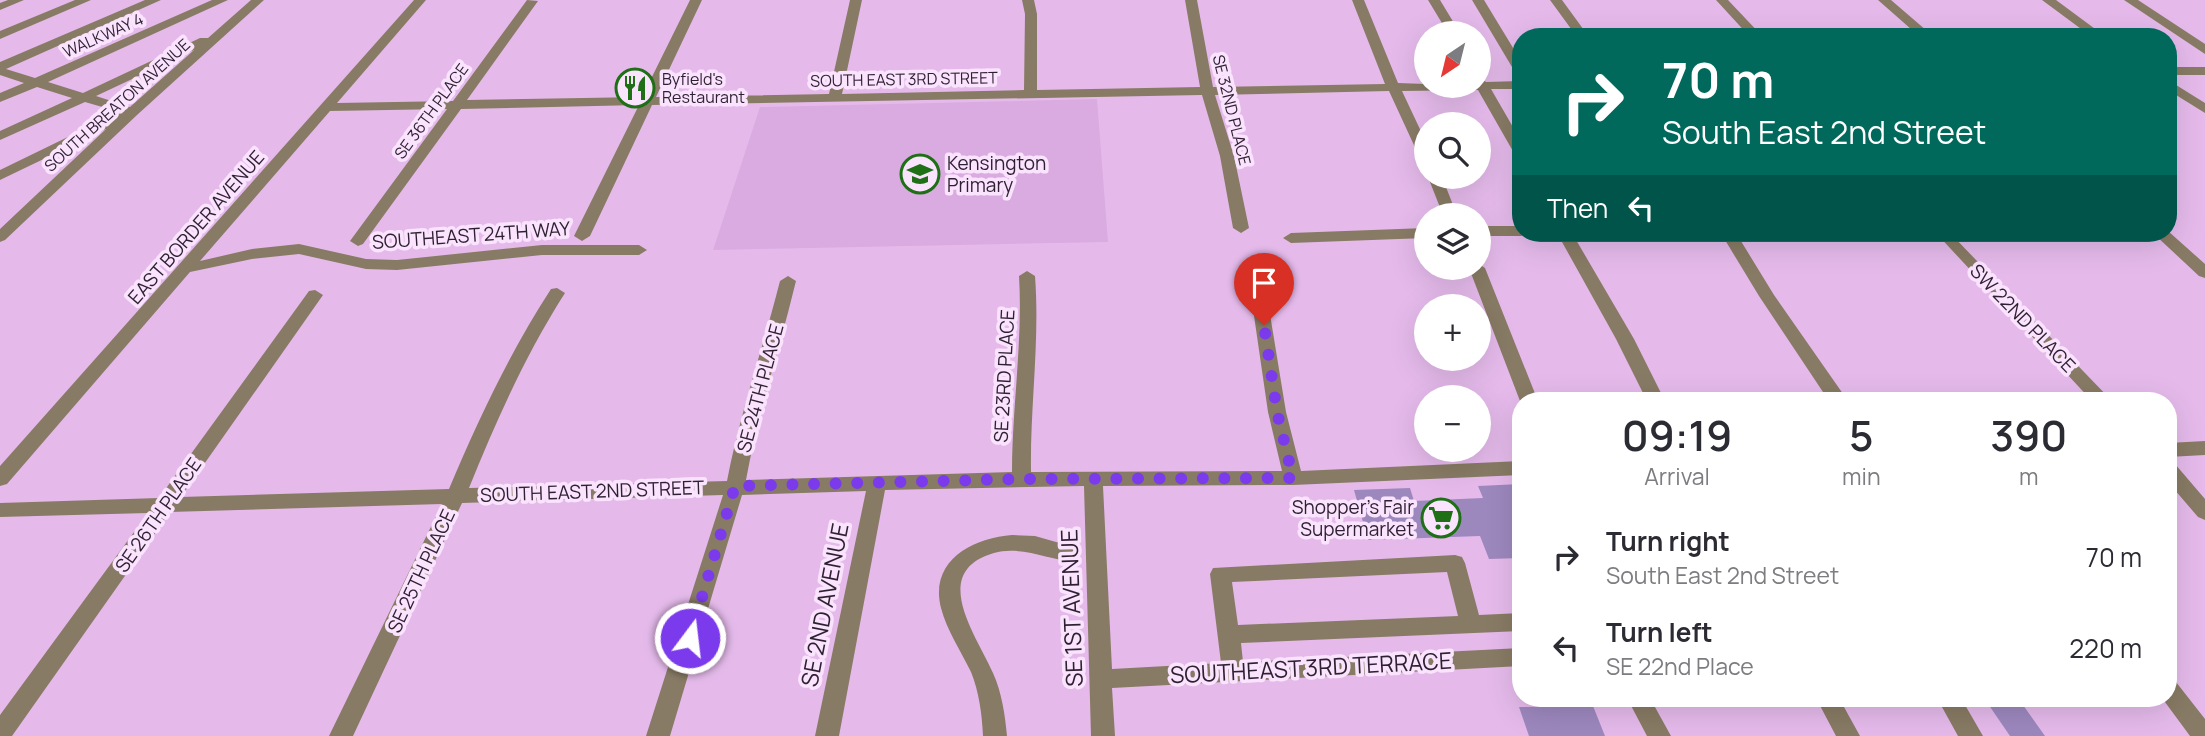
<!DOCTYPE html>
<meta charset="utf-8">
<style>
:root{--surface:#fff;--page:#f2f2f3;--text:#2b2b33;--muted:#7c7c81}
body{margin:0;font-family:Manrope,sans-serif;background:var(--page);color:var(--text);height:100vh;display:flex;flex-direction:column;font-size:26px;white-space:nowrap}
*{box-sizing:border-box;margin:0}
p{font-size:23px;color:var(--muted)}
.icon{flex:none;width:38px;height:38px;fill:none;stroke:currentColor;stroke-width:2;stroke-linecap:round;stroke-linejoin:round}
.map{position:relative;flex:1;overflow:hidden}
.drawer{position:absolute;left:1512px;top:392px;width:665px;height:315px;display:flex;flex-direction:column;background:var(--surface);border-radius:28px;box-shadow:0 7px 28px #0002}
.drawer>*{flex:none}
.hud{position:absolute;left:1512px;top:28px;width:665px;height:214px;border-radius:28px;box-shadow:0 7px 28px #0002;background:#00695c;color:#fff;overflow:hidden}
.needle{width:46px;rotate:215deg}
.fabs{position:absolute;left:1414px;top:21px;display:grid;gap:14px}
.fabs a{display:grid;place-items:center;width:77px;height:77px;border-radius:50%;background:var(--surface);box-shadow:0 7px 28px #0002;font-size:35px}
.pin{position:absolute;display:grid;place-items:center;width:60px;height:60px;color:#fff;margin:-72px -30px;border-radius:50% 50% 50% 0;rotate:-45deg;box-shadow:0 0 7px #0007}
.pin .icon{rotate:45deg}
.me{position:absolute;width:77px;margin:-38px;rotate:15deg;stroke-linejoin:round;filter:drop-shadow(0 0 5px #0008)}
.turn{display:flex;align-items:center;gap:24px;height:147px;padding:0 35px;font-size:32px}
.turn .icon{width:91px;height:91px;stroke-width:2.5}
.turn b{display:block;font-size:49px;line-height:60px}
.then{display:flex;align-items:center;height:66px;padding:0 35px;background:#0003;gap:14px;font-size:26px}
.eta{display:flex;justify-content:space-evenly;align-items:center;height:119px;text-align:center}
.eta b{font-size:42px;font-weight:600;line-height:49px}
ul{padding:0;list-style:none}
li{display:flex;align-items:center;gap:21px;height:91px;padding:0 35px}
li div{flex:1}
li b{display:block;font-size:26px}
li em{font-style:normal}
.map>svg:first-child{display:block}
.built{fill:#daabe1}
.building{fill:#9d88be}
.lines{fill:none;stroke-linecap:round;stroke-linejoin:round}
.minor{fill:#887b65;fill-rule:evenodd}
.route{stroke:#7c3aed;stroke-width:12;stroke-dasharray:0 21.6}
.labels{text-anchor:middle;stroke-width:7;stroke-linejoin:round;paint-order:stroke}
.far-street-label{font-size:16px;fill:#2f1f32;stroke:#fae4fd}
.far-poi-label{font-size:16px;fill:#2f1f32;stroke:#fae4fd;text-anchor:start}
.poi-label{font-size:19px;fill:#2f1f32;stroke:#fae4fd;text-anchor:start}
.street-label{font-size:19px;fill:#2f1f32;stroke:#fae4fd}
.near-street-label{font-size:23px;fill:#2f1f32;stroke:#fae4fd}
</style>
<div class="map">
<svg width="2205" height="736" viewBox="0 0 2205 736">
<rect width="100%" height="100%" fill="#e5baeb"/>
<!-- built -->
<path class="built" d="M1097,99L1108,242L713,250L760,107Z"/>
<!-- building -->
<path class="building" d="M1521,484V558L1489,559L1480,536L1368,540L1354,490L1410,488L1414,501L1483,498L1478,486Z
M1984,698H2018L2045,736H2010Z
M1593,706L1605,736H1529L1519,707Z"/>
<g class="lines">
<!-- minor -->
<path class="minor" d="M8,0H24L0,10V3Z
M75,0H91L0,39V31Z
M145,0H161L6,69L35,78L212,0H228L48,82L83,93L200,38H208L251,0H264L137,115L5,240L0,242V229L106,129L0,180V170L111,116L123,113L85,102L0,140V131L72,98L37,87L0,102V93L24,83L0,75V62ZM194,50L130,107L96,96Z
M414,0H426L337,103L453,101L527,0L538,1L467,100L642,97L690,0H702L656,97L829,94L850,0H862L842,94L1024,90L1025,14L1022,0H1034L1037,14V90L1200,87L1185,0H1197L1213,87L1385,84L1352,0H1364L1398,83L1479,86V76L1486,82L1521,81V89H1491L1521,141V157L1514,153L1478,90L1402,91L1426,142V160L1419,156L1389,91L1215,95L1234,156L1249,228L1241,233L1233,228L1220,156L1202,95L652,105L590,236L582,241L574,236L639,105L461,109L363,244L358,246L350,241L447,109L330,111L200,261L252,249L299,244L366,259L397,260L542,245H639L647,250L639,255H542L397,270L366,269L299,254L252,259L190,272L7,484L0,486V466Z
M1428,0H1440L1460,33H1448Z
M1472,0H1484L1521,61V76L1515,72Z
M1550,0H1562L1589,37H1577Z
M1716,0H1728L1763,37H1750Z
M1878,0H1891L1934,37H1920Z
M2042,0H2056L2106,37H2092Z
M2124,0H2138L2205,44V54Z
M2168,67H2205V75H2168Z
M2168,80L2205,103V113L2168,90Z
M1428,177H1442L1457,215H1443Z
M1479,226H1521V233H1527L1521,236H1479Z
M1426,228V238L1291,243L1283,238L1291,233Z
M2168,231L2205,264V278L2199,276L2154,234Z
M1557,233H1572L1634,339L1665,401H1647L1616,339Z
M1724,233H1736L1774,295L1848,401H1829L1759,296L1722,235Z
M1936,233H1950L2112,401H2092Z
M1479,264L1485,268L1538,401H1520L1469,268H1479Z
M1027,271L1035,276C1040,341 1030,406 1031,472L1282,471L1268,412L1252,302L1238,283L1246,278L1252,279L1268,302L1286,412L1301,471L1521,461V475L1293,485L1103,486L1112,669L1221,663L1210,574L1213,568L1455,555L1462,557L1465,563L1479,615L1521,613V631L1241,643L1243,662L1521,648V666L1112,688L1115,736H1091L1084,486L885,490L839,736H815L866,491L742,495L670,736H646L723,495L462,503L353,736H329L442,504L170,512L12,736H0V715L148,513L0,517V503L159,498L309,291L315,290L323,295L181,497L449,489C478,420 510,352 551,289L557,288L565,293C526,354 496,421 469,488L727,481C740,413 763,348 780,281L788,276L796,281C780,348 758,413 746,480L1012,472C1012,407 1023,341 1019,276ZM1447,572L1458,616L1238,625L1232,582Z
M2205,441V455L2168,457V443Z
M2168,462L2175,464L2205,499V520L2198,517L2168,482Z
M1012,535L1035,536L1077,548L1080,554L1077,560C1059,565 1024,544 994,553C928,572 977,636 993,673C1002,693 1005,715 1007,736H983C982,714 979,692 971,672C961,651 947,631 941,608C929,561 972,538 1012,535Z
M2168,679L2176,682L2205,719V736H2190L2162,698H2168Z
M1627,698H1650L1671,736H1647Z
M1816,698H1839L1860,736H1836Z
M1937,698H1961L1983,736H1958Z"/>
</g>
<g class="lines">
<!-- route -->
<path class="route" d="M690,638L735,486L1022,479L1293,478L1277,412L1264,325"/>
</g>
<!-- icons -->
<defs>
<symbol id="restaurant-ring" viewBox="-11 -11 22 22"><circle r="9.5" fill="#fae4fd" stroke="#1e6f16" stroke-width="1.5"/><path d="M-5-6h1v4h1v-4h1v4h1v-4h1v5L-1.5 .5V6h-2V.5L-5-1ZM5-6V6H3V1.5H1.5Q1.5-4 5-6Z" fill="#1e6f16"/></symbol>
<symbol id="school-ring" viewBox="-11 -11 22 22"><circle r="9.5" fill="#fae4fd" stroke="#1e6f16" stroke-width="1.5"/><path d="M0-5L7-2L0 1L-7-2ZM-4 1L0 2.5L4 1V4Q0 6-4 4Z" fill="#1e6f16"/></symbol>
<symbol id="supermarket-ring" viewBox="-11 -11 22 22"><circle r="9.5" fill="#fae4fd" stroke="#1e6f16" stroke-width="1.5"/><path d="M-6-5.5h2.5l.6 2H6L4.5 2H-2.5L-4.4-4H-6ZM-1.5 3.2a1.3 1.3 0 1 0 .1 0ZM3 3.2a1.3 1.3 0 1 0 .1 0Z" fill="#1e6f16"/></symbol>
</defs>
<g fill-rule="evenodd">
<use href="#restaurant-ring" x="613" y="66" width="44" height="44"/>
<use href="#school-ring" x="898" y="152" width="44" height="44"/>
<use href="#supermarket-ring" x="1419" y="496" width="44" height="44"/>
</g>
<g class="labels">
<!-- far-street labels -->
<g class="far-street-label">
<text transform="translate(103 35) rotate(-24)" y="6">WALKWAY 4</text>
<text transform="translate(904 79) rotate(-1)" y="6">SOUTH EAST 3RD STREET</text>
<text transform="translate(117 105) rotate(-42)" y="6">SOUTH BREATON AVENUE</text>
<text transform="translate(1232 110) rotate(76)" y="6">SE 32ND PLACE</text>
<text transform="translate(431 111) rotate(-54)" y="6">SE 36TH PLACE</text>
</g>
<!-- far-poi labels -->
<g class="far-poi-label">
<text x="662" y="85">Byfield's<tspan x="662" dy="18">Restaurant</tspan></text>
</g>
<!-- poi labels -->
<g class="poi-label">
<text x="947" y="170">Kensington<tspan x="947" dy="22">Primary</tspan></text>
<text x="1414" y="514" text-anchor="end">Shopper's Fair<tspan x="1414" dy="22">Supermarket</tspan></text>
</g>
<!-- street labels -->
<g class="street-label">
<text transform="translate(196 227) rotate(-49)" y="7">EAST BORDER AVENUE</text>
<text transform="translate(471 235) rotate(-4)" y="7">SOUTHEAST 24TH WAY</text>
<text transform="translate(2023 318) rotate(46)" y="7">SW 22ND PLACE</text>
<text transform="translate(1004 376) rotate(-87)" y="7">SE 23RD PLACE</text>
<text transform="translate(760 388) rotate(-75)" y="7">SE 24TH PLACE</text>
<text transform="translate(592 491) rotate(-2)" y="7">SOUTH EAST 2ND STREET</text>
<text transform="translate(158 515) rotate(-55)" y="7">SE 26TH PLACE</text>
<text transform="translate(421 571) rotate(-65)" y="7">SE 25TH PLACE</text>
</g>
<!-- near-street labels -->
<g class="near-street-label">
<text transform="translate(825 605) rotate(-79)" y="8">SE 2ND AVENUE</text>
<text transform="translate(1072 608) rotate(-92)" y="8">SE 1ST AVENUE</text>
<text transform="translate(1311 668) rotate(-3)" y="8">SOUTHEAST 3RD TERRACE</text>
</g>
</g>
</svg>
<div class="fabs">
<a><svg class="needle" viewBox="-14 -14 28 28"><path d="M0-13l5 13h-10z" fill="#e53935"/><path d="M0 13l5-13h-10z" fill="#7c7c81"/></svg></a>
<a><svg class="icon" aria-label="search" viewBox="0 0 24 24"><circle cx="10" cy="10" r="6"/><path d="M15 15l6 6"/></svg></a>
<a><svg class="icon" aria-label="layers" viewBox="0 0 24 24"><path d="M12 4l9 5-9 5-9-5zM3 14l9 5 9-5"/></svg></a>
<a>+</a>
<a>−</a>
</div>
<div class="pin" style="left:1264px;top:325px;background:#d93025"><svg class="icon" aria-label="arrive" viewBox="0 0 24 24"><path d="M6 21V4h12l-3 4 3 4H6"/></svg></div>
<svg class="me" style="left:690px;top:638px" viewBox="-20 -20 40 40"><circle r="17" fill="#7c3aed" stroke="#fff" stroke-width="3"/><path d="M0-11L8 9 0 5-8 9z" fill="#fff"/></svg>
<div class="hud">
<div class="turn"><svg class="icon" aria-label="right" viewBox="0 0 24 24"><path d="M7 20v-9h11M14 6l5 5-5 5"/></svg><div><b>70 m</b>South East 2nd Street</div></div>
<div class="then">Then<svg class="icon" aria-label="left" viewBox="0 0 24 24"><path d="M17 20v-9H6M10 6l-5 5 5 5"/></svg></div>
</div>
<section class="drawer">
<div class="eta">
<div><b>09:19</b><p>Arrival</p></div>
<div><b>5</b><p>min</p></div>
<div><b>390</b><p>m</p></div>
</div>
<ul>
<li><svg class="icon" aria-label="right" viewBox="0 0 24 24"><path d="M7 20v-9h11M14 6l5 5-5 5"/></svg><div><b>Turn right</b><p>South East 2nd Street</p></div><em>70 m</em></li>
<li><svg class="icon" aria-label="left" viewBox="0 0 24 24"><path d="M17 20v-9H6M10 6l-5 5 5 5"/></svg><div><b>Turn left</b><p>SE 22nd Place</p></div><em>220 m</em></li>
</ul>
</section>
</div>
